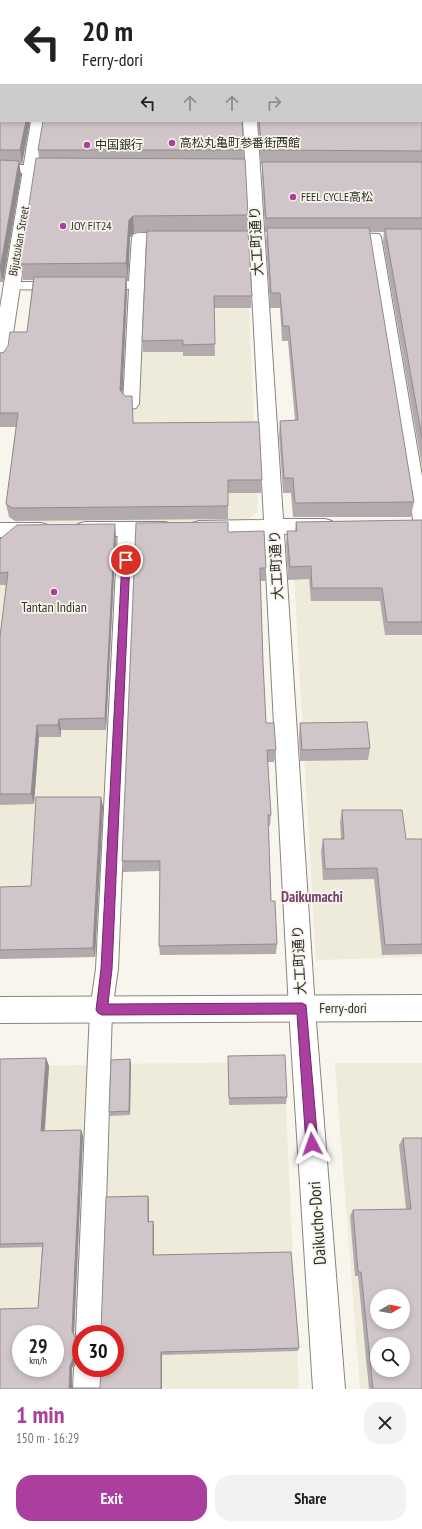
<!DOCTYPE html>
<meta charset="utf-8">
<style>
:root{--surface:#fff;--page:#f2f2f2;--text:#202124;--muted:#757577;--accent:#aa3f9f}
body{margin:0;font-family:"PT Sans Narrow","Noto Sans JP",sans-serif;background:var(--page);color:var(--text);height:100vh;display:flex;flex-direction:column;font-size:15px;white-space:nowrap}
*{box-sizing:border-box;margin:0}
p{font-size:13px;color:var(--muted)}
.icon{flex:none;width:22px;height:22px;fill:none;stroke:currentColor;stroke-width:2;stroke-linecap:round;stroke-linejoin:round}
.map{position:relative;height:1389px;overflow:hidden}
.side{display:flex;flex-direction:column;background:var(--surface);flex:1}
.side>*{flex:none}
.guide{position:absolute;left:0px;top:0px;width:422px;height:122px;box-shadow:0 2px 6px #0003;background:#fff;color:var(--text);overflow:hidden}
.needle{width:26px;rotate:80deg}
.buttons{position:absolute;left:370px;top:1289px;display:grid;gap:8px}
.buttons a{display:grid;place-items:center;width:40px;height:40px;border-radius:50%;background:var(--surface);box-shadow:0 2px 6px #0003;font-size:20px}
.speed{position:absolute;left:12px;top:1325px;display:flex;gap:8px;font-size:20px;font-weight:700;text-align:center}
.speed>*{display:grid;place-content:center;width:52px;height:52px;border-radius:50%;background:var(--surface);box-shadow:0 2px 6px #0003;line-height:1}
.speed small{font-size:10px;font-weight:400}
.speed .limit{border:6px solid #d22;background:#fff;color:#111}
.pin{position:absolute;display:grid;place-items:center;width:34px;height:34px;color:#fff;margin:-17px;border:2px solid #fff;border-radius:50%;box-shadow:0 1px 4px #0007}
.me{position:absolute;width:44px;margin:-22px;rotate:356deg;stroke-linejoin:round;filter:drop-shadow(0 0 3px #0008)}
.turn{display:flex;align-items:center;gap:14px;height:84px;padding:0 16px;font-size:18px}
.turn .icon{width:52px;height:52px;stroke-width:2.5}
.turn b{display:block;font-size:28px;line-height:34px}
.lanes{display:flex;align-items:center;height:38px;padding:0 16px;background:#0003;justify-content:center;gap:20px;direction:ltr}
.lanes .off{opacity:.35}
.round{display:grid;place-items:center;flex:none;width:42px;height:42px;border-radius:16px;background:var(--page)}
.head{display:flex;align-items:center;justify-content:space-between;height:68px;padding:0 16px}
h1{font-size:24px;font-weight:700;line-height:30px;color:var(--accent)}
.primary-button{display:flex;gap:8px;margin-top:auto;padding:8px 16px}
.primary-button a{flex:1;height:46px;border-radius:16px;background:var(--accent);color:#fff;font-size:16px;font-weight:700;line-height:46px;text-align:center}
.primary-button a+a{background:var(--page);color:var(--text)}
.map>svg:first-child{display:block}
.built{fill:#efebda;fill-rule:evenodd}
.lines{fill:none;stroke-linecap:round;stroke-linejoin:round}
.lane-casing{stroke:#87857c;stroke-width:2}
.street-casing{stroke:#87857c;stroke-width:2}
.secondary-casing{stroke:#87857c;stroke-width:2}
.lane{fill:#fff;fill-rule:evenodd}
.street{fill:#fff;fill-rule:evenodd}
.secondary{fill:#fff;fill-rule:evenodd}
.wall{fill:#b3aaae;fill-rule:evenodd}
.shaded-wall{fill:#928b8d}
.building{fill:#d0c6ca;stroke:#928b8d;fill-rule:evenodd}
.route{fill:#aa3f9f;stroke:#6e2967}
.poi-dot{fill:#aa3f9f;stroke:#f7f5ec;stroke-width:1.5}
.labels{text-anchor:middle;stroke-width:3.5;stroke-linejoin:round;paint-order:stroke}
.far-poi-label{font-size:12px;fill:#2f2e2a;stroke:#f7f5ec;text-anchor:start}
.far-street-label{font-size:12px;fill:#2f2e2a;stroke:#f7f5ec}
.street-label{font-size:14px;fill:#2f2e2a;stroke:#f7f5ec}
.poi-label{font-size:14px;fill:#2f2e2a;stroke:#f7f5ec}
.neighbourhood-label{font-size:15px;font-weight:bold;fill:#76406f;stroke:#f7f5ec}
.near-street-label{font-size:17px;fill:#2f2e2a;stroke:#f7f5ec}
</style>
<div class="map">
<svg width="422" height="1389" viewBox="0 0 422 1389">
<rect width="100%" height="100%" fill="#f7f5ec"/>
<!-- built -->
<path class="built" d="M142,238L246,239L258,511L246,521L19,524L9,517L36,288L133,287Z
M123,539L103,957L0,959V551L13,540Z
M292,543L422,563V957L316,960Z
M284,1062L299,1389H93L115,1368V1334H95L104,1064Z
M335,1063H422V1389H360ZM377,1296H403V1322H377ZM377,1344H403V1370H377Z
M94,1065L81,1334V1389H0V1066ZM21,1334H55V1368H21Z"/>
<g class="lines">
<defs>
<path id="lane" d="M139,233H173L178,234L180,237L178,240L146,241L139,404L136,408L131,409L126,408L123,404L129,289L97,288L95,285L97,282L129,281L132,237L134,234Z
M345,233L379,234L381,237L422,476V531L416,529L414,525L368,241L340,240L338,237L340,234Z
M12,282H57L62,283L64,286L62,289L57,290L7,289L5,286L7,283Z
M127,523L133,525L136,529L118,969L112,1010L102,1334H81V1344L76,1334L90,1010L96,969L118,529L121,525Z
M81,1357V1368H102L101,1389H73L74,1368L78,1358Z"/>
<path id="street" d="M243,121H257L283,519H325L332,521L335,526L332,531L325,533L284,534L315,1009L345,1389H313L289,1009L264,534L199,535L192,533L189,528L192,523L199,521L264,520Z
M0,165H53L58,166L60,169L58,172L53,173H0Z
M85,522H165L172,524L175,529L172,534L165,536H85L78,534L75,529L78,524Z
M0,523H41L48,525L51,530L48,535L41,537H0Z"/>
<path id="secondary" d="M50,0H62V1H50Z
M31,121H45L9,360L6,364L0,366V308Z
M422,995V1021L0,1023V997Z"/>
</defs>
<!-- lane casing -->
<use href="#lane" class="lane-casing"/>
<!-- street casing -->
<use href="#street" class="street-casing"/>
<!-- secondary casing -->
<use href="#secondary" class="secondary-casing"/>
<!-- lane -->
<use href="#lane" class="lane"/>
<!-- street -->
<use href="#street" class="street"/>
<!-- secondary -->
<use href="#secondary" class="secondary"/>
</g>
<!-- wall -->
<path class="wall" d="M0,0H17V1H1V121H30L22,164H19L21,175L3,282H0Z
M422,0V467L383,242L384,232H369L414,502L411,517H293L291,493H283L279,435L280,421L295,420L288,341H282L280,308H270L266,242L267,232H265L262,176V164H261L257,121H421Z
M38,150H244V159L248,215V231L252,296L251,308H214L215,356H183V352H143L142,341L147,232L134,233L130,237L128,280H127V291L122,392L134,423L262,480L261,493H228V519L15,521L9,517L6,504L16,427H0V353L4,352L27,332L33,280H23L20,264L39,158Z
M422,520V635H385L380,601H311L309,579L288,580L286,544L287,531H295L296,522Z
M228,532L266,568L265,581H260L263,663L266,723L276,750L274,762H268L271,815L270,826H268L271,901L277,944L276,954L160,955L159,946L160,871L123,872L122,861Z
M116,537L106,730H61V737H39L34,804L0,805V637L6,585H0V539Z
M300,723L370,748L368,760L300,761L299,735Z
M101,797L103,807L95,957L0,959V887L31,886Z
M342,810L406,839H422V954L382,955L374,879L323,880L321,851L323,839H341L340,822Z
M228,1056L287,1097L286,1104L229,1105Z
M46,1058L49,1066L45,1131L81,1130L83,1136L74,1334L79,1342L80,1341V1333L101,1331L106,1197L148,1196L149,1201V1222L153,1221L154,1226V1255L291,1252L299,1348L298,1351L162,1355V1389H0V1309L38,1308L42,1247L0,1248V1059ZM21,1334H55V1368H21ZM81,1334H115V1368H101L100,1388H72V1368L78,1357H80V1364L81,1365Z
M131,1063L130,1115L110,1116L109,1112Z
M403,1138H422V1389H369L358,1276H355L350,1216L353,1210L406,1209L399,1145Z"/>
<!-- shaded-wall -->
<path class="shaded-wall" d="M1,62V86L0,92V67Z
M26,121H30L22,164L20,150Z
M19,161L21,175L3,282L0,269Z
M133,216L134,233L130,237L128,280L126,263L129,220Z
M126,277L127,291L122,404L120,390Z
M115,524L116,537L106,730L105,718Z
M59,719L61,730V737L58,725Z
M37,725L39,737L34,804L31,794Z
M101,797L103,807L95,957L93,948Z
M46,1058L49,1066L44,1137L41,1131Z
M130,1059L131,1063L130,1115L129,1111Z
M81,1130L83,1136L74,1334L81,1345L78,1343L72,1331Z
M148,1196L149,1201V1226L148,1222Z
M153,1221L154,1226V1259L153,1255Z
M161,1352L162,1355V1389H161Z
M75,1354L78,1357L72,1368V1389L69,1388L70,1366Z"/>
<!-- building -->
<path class="building" d="M0,0H13V1H1V62L0,67Z
M82,0H422V151L262,150L259,121H421V1H82Z
M0,81H1V121H26L20,150H0Z
M43,121H242L244,150H38Z
M36,158L245,159L248,215L133,216L129,220L126,263L20,264Z
M0,160L19,161L0,269Z
M262,162H422V218H266Z
M267,228H369L414,502L295,503L293,478H284L280,421L298,420L289,326H283L280,293H271Z
M385,229H422V438Z
M147,231H248L252,296H214L215,344L183,345V340L142,341Z
M34,277H126L120,390L125,396H132L133,423L259,422L262,480H228V506L12,508L6,504L18,413H0V353L4,352L8,346L10,332H27Z
M422,520V622H387L382,588H312L311,566L290,567L287,531H297L296,522Z
M228,522V532L264,531L266,568H260L263,663L266,723H274L276,750H267L271,815H268L271,901H275L277,944L159,946L160,861H122L136,523Z
M115,524L105,718L59,719L58,725H37L31,794H0V637L8,572L0,573V539L17,525Z
M367,722L370,748L302,750L300,723Z
M36,797H101L93,948L0,950V887L31,886Z
M342,810H402L406,839H422V944L385,945L377,868L325,869L323,839H344Z
M285,1055L287,1097L229,1098L228,1056Z
M46,1058L41,1131L81,1130L72,1331L78,1343L80,1341V1333L101,1331L106,1197L148,1196V1222L153,1221V1255L291,1252L299,1348L161,1352V1389H0V1309L38,1308L43,1243L0,1244V1059ZM21,1334H55V1368H21ZM81,1334H115V1368H101L100,1388H69L70,1366L75,1354L80,1355V1364H81Z
M130,1059L129,1111L109,1112L111,1060Z
M403,1138H422V1389H373L361,1272H358L353,1210L411,1209ZM377,1296H403V1322H377ZM377,1344H403V1370H377Z"/>
<!-- route -->
<path class="route" d="M126,557L130,560L112,969L108,1004L302,1003L306,1005L318,1144L316,1149L312,1150L308,1149L306,1144L297,1014L102,1015L98,1013L96,1010L101,969L122,560Z"/>
<!-- markers -->
<g class="poi-dot">
<circle cx="172" cy="143" r="4"/>
<circle cx="87" cy="145" r="4"/>
<circle cx="293" cy="197" r="4"/>
<circle cx="63" cy="226" r="4"/>
<circle cx="54" cy="592" r="4"/>
</g>
<g class="labels">
<!-- far-poi labels -->
<g class="far-poi-label">
<text x="180" y="147">高松丸亀町参番街西館</text>
<text x="95" y="149">中国銀行</text>
<text x="301" y="201">FEEL CYCLE高松</text>
<text x="71" y="230">JOY FIT24</text>
</g>
<!-- far-street labels -->
<g class="far-street-label">
<text transform="translate(19 241) rotate(-80)" y="4">Bijutsukan Street</text>
</g>
<!-- street labels -->
<g class="street-label">
<text transform="translate(256 241) rotate(-93)" y="5">大工町通り</text>
<text transform="translate(276 565) rotate(-93)" y="5">大工町通り</text>
<text transform="translate(299 960) rotate(-93)" y="5">大工町通り</text>
<text x="343" y="1013">Ferry-dori</text>
</g>
<!-- poi labels -->
<g class="poi-label">
<text x="54" y="612">Tantan Indian</text>
</g>
<!-- neighbourhood labels -->
<g class="neighbourhood-label">
<text x="312" y="902">Daikumachi</text>
</g>
<!-- near-street labels -->
<g class="near-street-label">
<text transform="translate(317 1223) rotate(-94)" y="6">Daikucho-Dori</text>
</g>
</g>
</svg>
<div class="buttons">
<a><svg class="needle" viewBox="-14 -14 28 28"><path d="M0-13l5 13h-10z" fill="#e53935"/><path d="M0 13l5-13h-10z" fill="#757577"/></svg></a>
<a><svg class="icon" aria-label="search" viewBox="0 0 24 24"><circle cx="10" cy="10" r="6"/><path d="M15 15l6 6"/></svg></a>
</div>
<div class="speed"><div>29<small>km/h</small></div><div class="limit">30</div></div>
<div class="pin" style="left:126px;top:560px;background:#d93025"><svg class="icon" aria-label="arrive" viewBox="0 0 24 24"><path d="M6 21V4h12l-3 4 3 4H6"/></svg></div>
<svg class="me" style="left:312px;top:1144px" viewBox="-20 -20 40 40"><path d="M0-17L14 15 0 8-14 15z" fill="#aa3f9f" stroke="#fff" stroke-width="4"/></svg>
<div class="guide">
<div class="turn"><svg class="icon" aria-label="left" viewBox="0 0 24 24"><path d="M17 20v-9H6M10 6l-5 5 5 5"/></svg><div><b>20 m</b>Ferry-dori</div></div>
<div class="lanes"><svg class="icon" aria-label="left" viewBox="0 0 24 24"><path d="M17 20v-9H6M10 6l-5 5 5 5"/></svg><svg class="icon off" aria-label="ahead" viewBox="0 0 24 24"><path d="M12 20V5M6 11l6-6 6 6"/></svg><svg class="icon off" aria-label="ahead" viewBox="0 0 24 24"><path d="M12 20V5M6 11l6-6 6 6"/></svg><svg class="icon off" aria-label="right" viewBox="0 0 24 24"><path d="M7 20v-9h11M14 6l5 5-5 5"/></svg></div>
</div>
</div>
<section class="side">
<div class="head"><div><h1>1 min</h1><p>150 m · 16:29</p></div><a class="round"><svg class="icon" aria-label="close" viewBox="0 0 24 24"><path d="M6 6l12 12M18 6L6 18"/></svg></a></div>
<div class="primary-button"><a>Exit</a><a>Share</a></div>
</section>
